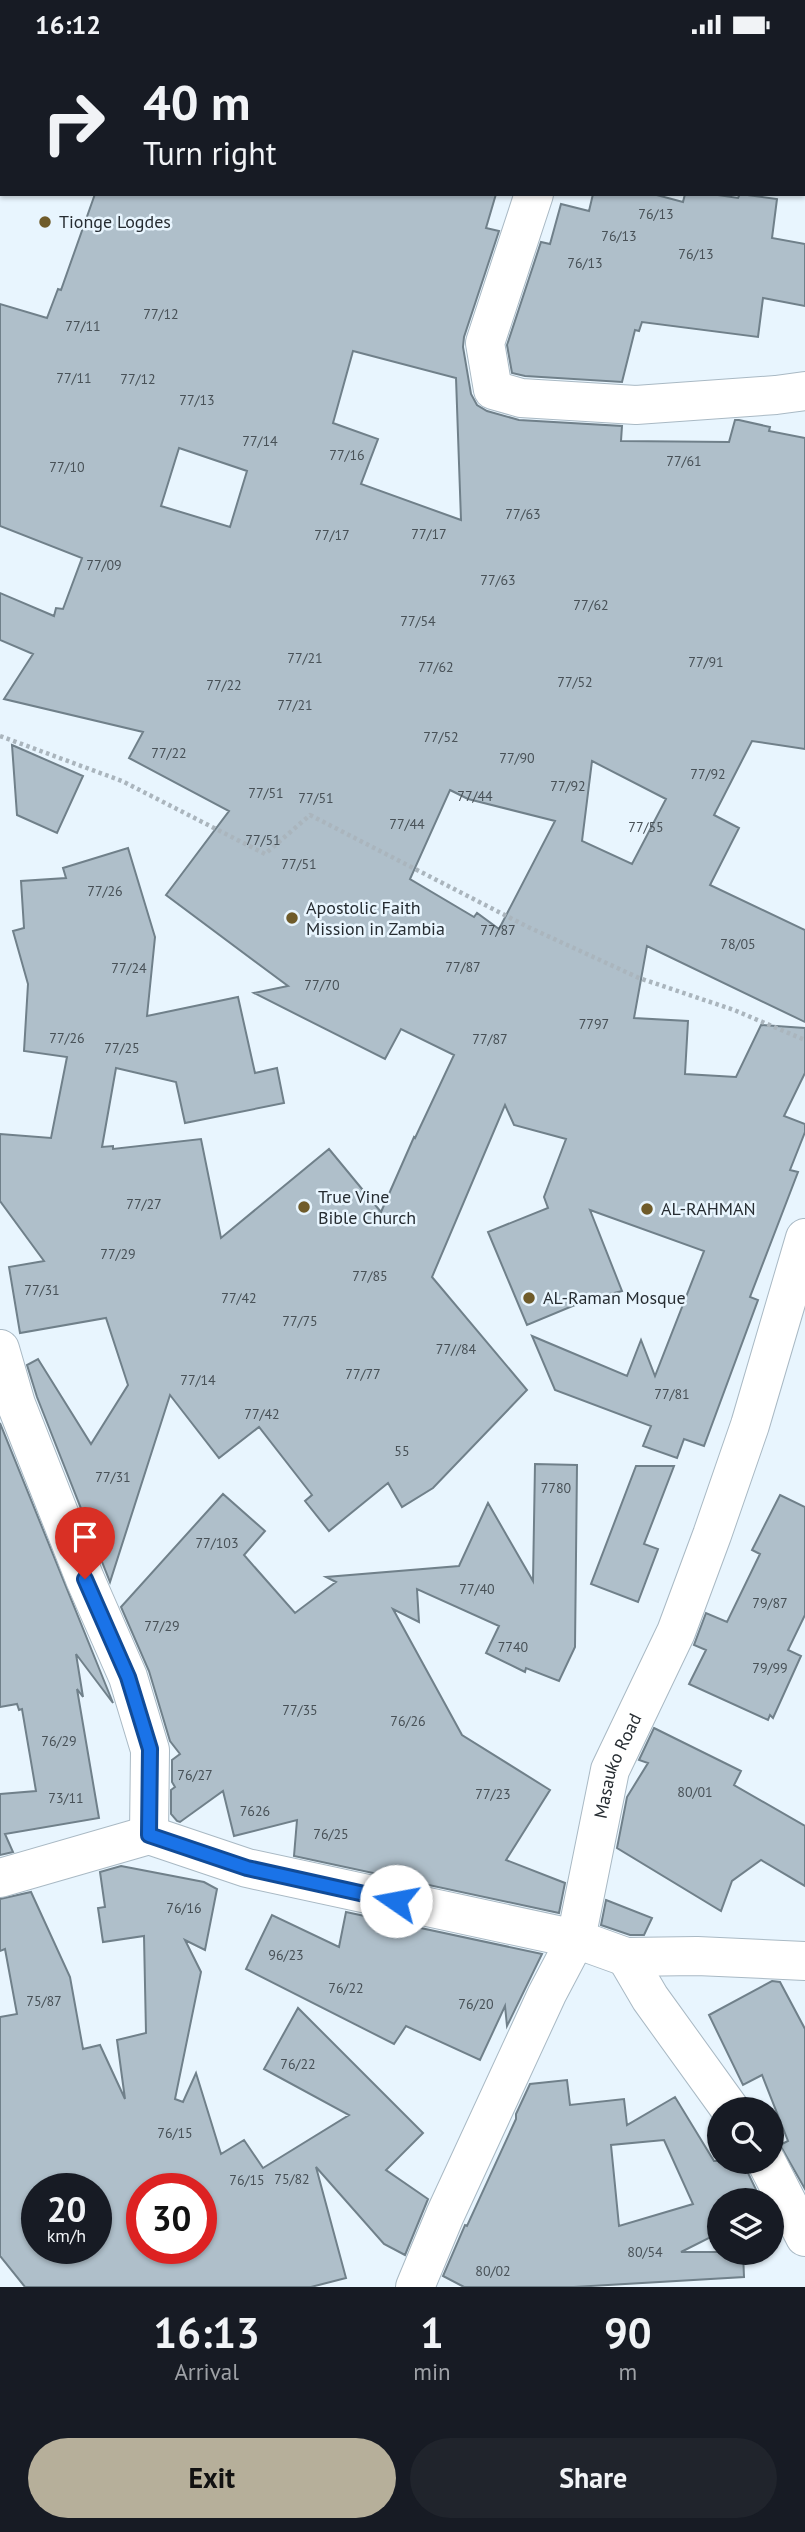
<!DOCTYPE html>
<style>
:root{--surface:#171b24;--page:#20242c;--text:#f1f3f6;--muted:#9ea1a6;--accent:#b6af9a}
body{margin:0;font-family:"PT Sans",sans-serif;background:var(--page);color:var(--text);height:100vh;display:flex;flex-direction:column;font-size:26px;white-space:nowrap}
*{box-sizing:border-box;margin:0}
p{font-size:23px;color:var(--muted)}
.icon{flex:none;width:38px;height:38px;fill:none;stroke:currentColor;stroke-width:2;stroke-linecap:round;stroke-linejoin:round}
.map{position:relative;height:2238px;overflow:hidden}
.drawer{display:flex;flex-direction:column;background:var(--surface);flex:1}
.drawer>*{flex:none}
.hud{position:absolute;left:0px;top:0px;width:805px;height:147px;box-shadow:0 2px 5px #0004;background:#171b24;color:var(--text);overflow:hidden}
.tools{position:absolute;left:707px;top:2048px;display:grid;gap:14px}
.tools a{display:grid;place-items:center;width:77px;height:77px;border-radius:50%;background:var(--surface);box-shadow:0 2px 5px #0004;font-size:35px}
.speed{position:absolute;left:21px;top:2124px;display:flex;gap:14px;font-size:35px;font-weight:700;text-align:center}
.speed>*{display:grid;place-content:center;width:91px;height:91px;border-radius:50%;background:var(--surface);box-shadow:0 2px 5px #0004;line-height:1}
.speed small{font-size:18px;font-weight:400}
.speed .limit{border:10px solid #d22;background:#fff;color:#111}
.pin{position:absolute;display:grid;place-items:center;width:60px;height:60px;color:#fff;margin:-72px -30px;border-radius:50% 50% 50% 0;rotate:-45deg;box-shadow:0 0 7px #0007}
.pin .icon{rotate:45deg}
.me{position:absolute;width:77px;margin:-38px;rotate:282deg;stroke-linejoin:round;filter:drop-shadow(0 0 5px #0008)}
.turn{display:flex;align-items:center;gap:24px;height:147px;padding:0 28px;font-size:32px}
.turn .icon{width:91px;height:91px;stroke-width:2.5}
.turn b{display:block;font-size:49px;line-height:60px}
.eta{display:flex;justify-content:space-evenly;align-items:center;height:119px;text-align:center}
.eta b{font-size:42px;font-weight:700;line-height:49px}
.primary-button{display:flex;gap:14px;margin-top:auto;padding:14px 28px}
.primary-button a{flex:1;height:80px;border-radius:42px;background:var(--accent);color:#111;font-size:28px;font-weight:700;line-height:80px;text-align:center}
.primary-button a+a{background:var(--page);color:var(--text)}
.status{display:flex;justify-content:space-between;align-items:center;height:49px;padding:0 35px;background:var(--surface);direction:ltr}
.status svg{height:19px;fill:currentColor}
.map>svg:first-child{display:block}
.building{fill:#afbfca;stroke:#70808a;stroke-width:2;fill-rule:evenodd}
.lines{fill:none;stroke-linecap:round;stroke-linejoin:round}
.street-casing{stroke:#a9b9c4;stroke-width:40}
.path{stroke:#aab5bd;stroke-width:4.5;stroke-dasharray:3.5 3.5;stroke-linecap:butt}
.street{stroke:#fff;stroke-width:38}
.route-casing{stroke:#114b97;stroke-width:18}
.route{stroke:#1a73e8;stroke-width:12}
.poi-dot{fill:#6f5b2a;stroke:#e8f5fe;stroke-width:2.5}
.labels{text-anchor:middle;stroke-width:5;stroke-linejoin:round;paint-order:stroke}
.number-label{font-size:14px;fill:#485157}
.poi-label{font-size:18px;fill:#262c31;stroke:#e8f5fe;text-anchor:start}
.street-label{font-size:18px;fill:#262c31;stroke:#e8f5fe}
</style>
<div class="status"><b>16:12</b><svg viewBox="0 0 49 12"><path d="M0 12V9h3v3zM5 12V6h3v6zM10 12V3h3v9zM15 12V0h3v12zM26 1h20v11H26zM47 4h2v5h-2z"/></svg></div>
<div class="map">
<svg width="805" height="2238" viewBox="0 0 805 2238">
<rect width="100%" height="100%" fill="#e8f5fe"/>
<!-- building -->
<path class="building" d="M95,145H496L486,179L499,182L464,288L463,298L471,345L477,356L487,362L519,371L622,377L621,392L729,393L735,371H739L770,378L769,382L805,389V700L752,692L714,766L739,779L710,836L805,881V973L647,897L634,969L688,972L685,1025L736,1028L761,976L805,979V1024L784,1067L805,1075V1083L790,1121L798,1123L750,1248L758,1251L704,1397L684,1390L677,1409L643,1397L651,1377L555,1341L532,1287L627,1327L641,1291L655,1327L704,1202L590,1161L622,1242L587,1251L527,1276L488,1183L548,1159L544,1148L566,1090L514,1076L505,1056L432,1228L527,1341L433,1439L402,1458L388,1434L329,1482L305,1452L312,1446L259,1378L219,1409L170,1346L110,1533L37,1348L27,1316L38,1310L91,1395L128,1336L106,1269L20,1284L9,1218L44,1212L0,1152V1085L51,1089L67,1008L24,1002L28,935L13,882L24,879L21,832L66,829L63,819L128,799L155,888L147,967L238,948L255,1024L277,1019L284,1054L185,1074L176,1033L116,1019L102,1098L113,1097V1100L201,1090L221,1189L329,1100L381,1163L414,1088L415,1089L454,1006L401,980L385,1010L254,944L288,937L166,846L229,762L129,709L143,683L4,650L33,605L0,591V544L54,567L56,559L63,560L82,509L0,477V255L47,269L58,240L61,241ZM353,302L456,329L461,471L361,435L378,390L333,374ZM179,399L247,422L230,478L161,457ZM592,712L666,750L632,815L582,792ZM450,741L468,750L555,772L499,880L477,864L474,868L410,830Z
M593,145H653L683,153L685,145H711L738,149L740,145L777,150L772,189L805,195V257L763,249L758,288L642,273L639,282L635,281L622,333L525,327L512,324L507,296L541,193L550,195L561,155L589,162Z
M12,696L83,727L57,784L17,766Z
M0,1374L113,1654L76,1605L83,1648L77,1640L99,1769L5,1785L13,1803L0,1806V1745L36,1742L22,1660L19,1661L17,1655L0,1658Z
M535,1415L577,1416L575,1598L559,1632L526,1619L525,1623L486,1604L499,1577L417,1540L419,1573L393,1560L462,1686L550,1741L506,1811L565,1834L559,1864L294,1807L297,1771L234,1787L223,1742L180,1773L177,1772L171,1765V1741L175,1738L172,1733V1711L180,1705L170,1692L149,1622L121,1558L223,1445L265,1482L244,1506L295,1564L336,1533L326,1528L459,1517L488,1454L533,1532Z
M636,1417H674L644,1495L658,1500L638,1553L591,1535Z
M780,1446L805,1458V1566L788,1601L801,1607L773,1669L770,1666L768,1671L689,1635L706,1601L694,1596L706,1564L727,1573L760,1505L752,1501Z
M654,1679L741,1722L734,1736L805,1777V1837L761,1811L732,1832L721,1862L617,1799L627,1748L648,1714L639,1711Z
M121,1817L204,1833L217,1840L205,1901L185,1891L201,1923L175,2050L183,2053L196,2024L221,2105L244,2091L263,2119L349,2066L264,2020L298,1959L423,2084L386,2121L428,2150L405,2206L384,2195L316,2118L346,2229L311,2238H25L0,2207V1968L17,1965L5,1900L0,1902V1850L31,1843L70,1928L83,2000L100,1996L125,2050L117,1991L146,1984L144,1887L103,1893L98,1859L105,1858L100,1823ZM37,2140H96V2200H37ZM142,2140H201V2200H142Z
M606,1851L652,1869L644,1886H630L601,1876Z
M346,1863L542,1905L507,1977L505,1957L480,2011L406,1977L394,1995L246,1920L272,1866L339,1898Z
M772,1932L780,1933L805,1980V2140L780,2096L788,2092L762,2026L743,2036L709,1966Z
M567,2031L570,2056L624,2050L627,2076L675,2048L714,2112H744L747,2122L761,2151H719V2184L681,2203H743L744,2228L574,2238H464L443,2227L465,2176L467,2177L516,2070V2065L530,2035ZM664,2091L693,2155L619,2177L611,2096Z"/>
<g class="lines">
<defs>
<g id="street">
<path d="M661,0L670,2"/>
<path d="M36,2V0"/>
<path d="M574,2L575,0"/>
<path d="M779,2V0"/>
<path d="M803,29H805"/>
<path d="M0,127L2,121"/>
<path d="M534,145L485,294L493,341L521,349L636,356L776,346L805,342"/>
<path d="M0,1300L16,1355L85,1530L128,1628L150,1701L149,1786"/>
<path d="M0,1829L149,1786L247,1819L576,1890L626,1908L697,1907L805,1912"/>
<path d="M626,1908L650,1949L730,2060"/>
<path d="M766,2112L805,2188"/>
<path id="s1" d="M415,2238L445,2166L547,1945L576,1890L610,1721L676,1583L712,1486L750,1376L805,1189"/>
</g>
</defs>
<!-- street casing -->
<use href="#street" class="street-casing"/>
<!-- path -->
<path class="path" d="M0,687L122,732L265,805L310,766L528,878L639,929L734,961L805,991"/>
<!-- street -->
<use href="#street" class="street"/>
</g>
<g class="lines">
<defs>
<path id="route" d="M85,1530L128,1628L150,1700L149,1786L247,1819L396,1852"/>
</defs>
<!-- route casing -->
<use href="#route" class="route-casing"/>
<!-- route -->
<use href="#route" class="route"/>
</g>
<!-- markers -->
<g class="poi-dot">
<circle cx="45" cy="173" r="7"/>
<circle cx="292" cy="869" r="7"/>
<circle cx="304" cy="1158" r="7"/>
<circle cx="647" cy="1160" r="7"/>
<circle cx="529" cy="1249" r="7"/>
</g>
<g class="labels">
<!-- number labels -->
<g class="number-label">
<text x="656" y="170">76/13</text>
<text x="619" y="192">76/13</text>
<text x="696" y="210">76/13</text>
<text x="585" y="219">76/13</text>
<text x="161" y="270">77/12</text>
<text x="83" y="282">77/11</text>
<text x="74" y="334">77/11</text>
<text x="138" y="335">77/12</text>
<text x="197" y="356">77/13</text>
<text x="260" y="397">77/14</text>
<text x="347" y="411">77/16</text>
<text x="684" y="417">77/61</text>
<text x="67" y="423">77/10</text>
<text x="523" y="470">77/63</text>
<text x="429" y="490">77/17</text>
<text x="332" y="491">77/17</text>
<text x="104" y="521">77/09</text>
<text x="498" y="536">77/63</text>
<text x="591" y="561">77/62</text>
<text x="418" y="577">77/54</text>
<text x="305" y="614">77/21</text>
<text x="706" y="618">77/91</text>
<text x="436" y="623">77/62</text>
<text x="575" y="638">77/52</text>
<text x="224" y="641">77/22</text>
<text x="295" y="661">77/21</text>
<text x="441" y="693">77/52</text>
<text x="169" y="709">77/22</text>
<text x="517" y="714">77/90</text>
<text x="708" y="730">77/92</text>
<text x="568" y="742">77/92</text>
<text x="266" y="749">77/51</text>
<text x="475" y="752">77/44</text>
<text x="316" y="754">77/51</text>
<text x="407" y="780">77/44</text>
<text x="646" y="783">77/55</text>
<text x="263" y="796">77/51</text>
<text x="299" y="820">77/51</text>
<text x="105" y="847">77/26</text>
<text x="498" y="886">77/87</text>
<text x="738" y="900">78/05</text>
<text x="463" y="923">77/87</text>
<text x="129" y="924">77/24</text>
<text x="322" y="941">77/70</text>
<text x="594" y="980">7797</text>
<text x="67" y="994">77/26</text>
<text x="490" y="995">77/87</text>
<text x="122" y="1004">77/25</text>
<text x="144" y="1160">77/27</text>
<text x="118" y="1210">77/29</text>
<text x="370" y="1232">77/85</text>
<text x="42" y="1246">77/31</text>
<text x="239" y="1254">77/42</text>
<text x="300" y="1277">77/75</text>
<text x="456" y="1305">77//84</text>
<text x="363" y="1330">77/77</text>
<text x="198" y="1336">77/14</text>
<text x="672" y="1350">77/81</text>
<text x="262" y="1370">77/42</text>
<text x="402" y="1407">55</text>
<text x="113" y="1433">77/31</text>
<text x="556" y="1444">7780</text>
<text x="217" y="1499">77/103</text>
<text x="477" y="1545">77/40</text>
<text x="770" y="1559">79/87</text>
<text x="162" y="1582">77/29</text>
<text x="513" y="1603">7740</text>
<text x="770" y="1624">79/99</text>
<text x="300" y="1666">77/35</text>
<text x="408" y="1677">76/26</text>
<text x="59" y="1697">76/29</text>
<text x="195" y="1731">76/27</text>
<text x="695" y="1748">80/01</text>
<text x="493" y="1750">77/23</text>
<text x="66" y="1754">73/11</text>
<text x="255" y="1767">7626</text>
<text x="331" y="1790">76/25</text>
<text x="184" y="1864">76/16</text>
<text x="286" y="1911">96/23</text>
<text x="346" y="1944">76/22</text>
<text x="44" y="1957">75/87</text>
<text x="476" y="1960">76/20</text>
<text x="298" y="2020">76/22</text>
<text x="175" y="2089">76/15</text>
<text x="292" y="2135">75/82</text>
<text x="247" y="2136">76/15</text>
<text x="645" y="2208">80/54</text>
<text x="493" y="2227">80/02</text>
</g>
<!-- poi labels -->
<g class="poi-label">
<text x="59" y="179">Tionge Logdes</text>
<text x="306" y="865">Apostolic Faith<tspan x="306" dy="21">Mission in Zambia</tspan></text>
<text x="318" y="1154">True Vine<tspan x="318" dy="21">Bible Church</tspan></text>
<text x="661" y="1166">AL-RAHMAN</text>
<text x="543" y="1255">AL-Raman Mosque</text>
</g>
<!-- street labels -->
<g class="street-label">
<text dy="6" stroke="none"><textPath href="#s1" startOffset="562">Masauko Road</textPath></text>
</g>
</g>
</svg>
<div class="tools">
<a><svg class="icon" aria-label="search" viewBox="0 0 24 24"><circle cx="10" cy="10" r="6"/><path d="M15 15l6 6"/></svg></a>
<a><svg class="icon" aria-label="layers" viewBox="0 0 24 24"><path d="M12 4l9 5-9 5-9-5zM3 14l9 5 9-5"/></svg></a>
</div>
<div class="speed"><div>20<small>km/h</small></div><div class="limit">30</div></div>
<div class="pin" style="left:85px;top:1530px;background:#d93025"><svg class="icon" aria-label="arrive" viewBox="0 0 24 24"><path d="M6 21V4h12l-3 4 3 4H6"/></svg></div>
<svg class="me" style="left:396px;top:1852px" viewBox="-20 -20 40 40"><circle r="19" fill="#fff"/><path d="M0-13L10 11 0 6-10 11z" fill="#1a73e8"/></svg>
<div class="hud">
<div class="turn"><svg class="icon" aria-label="right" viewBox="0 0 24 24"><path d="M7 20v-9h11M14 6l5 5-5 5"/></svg><div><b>40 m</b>Turn right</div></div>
</div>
</div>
<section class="drawer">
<div class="eta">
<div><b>16:13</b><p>Arrival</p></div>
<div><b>1</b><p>min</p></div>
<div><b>90</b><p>m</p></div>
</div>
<div class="primary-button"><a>Exit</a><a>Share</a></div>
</section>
